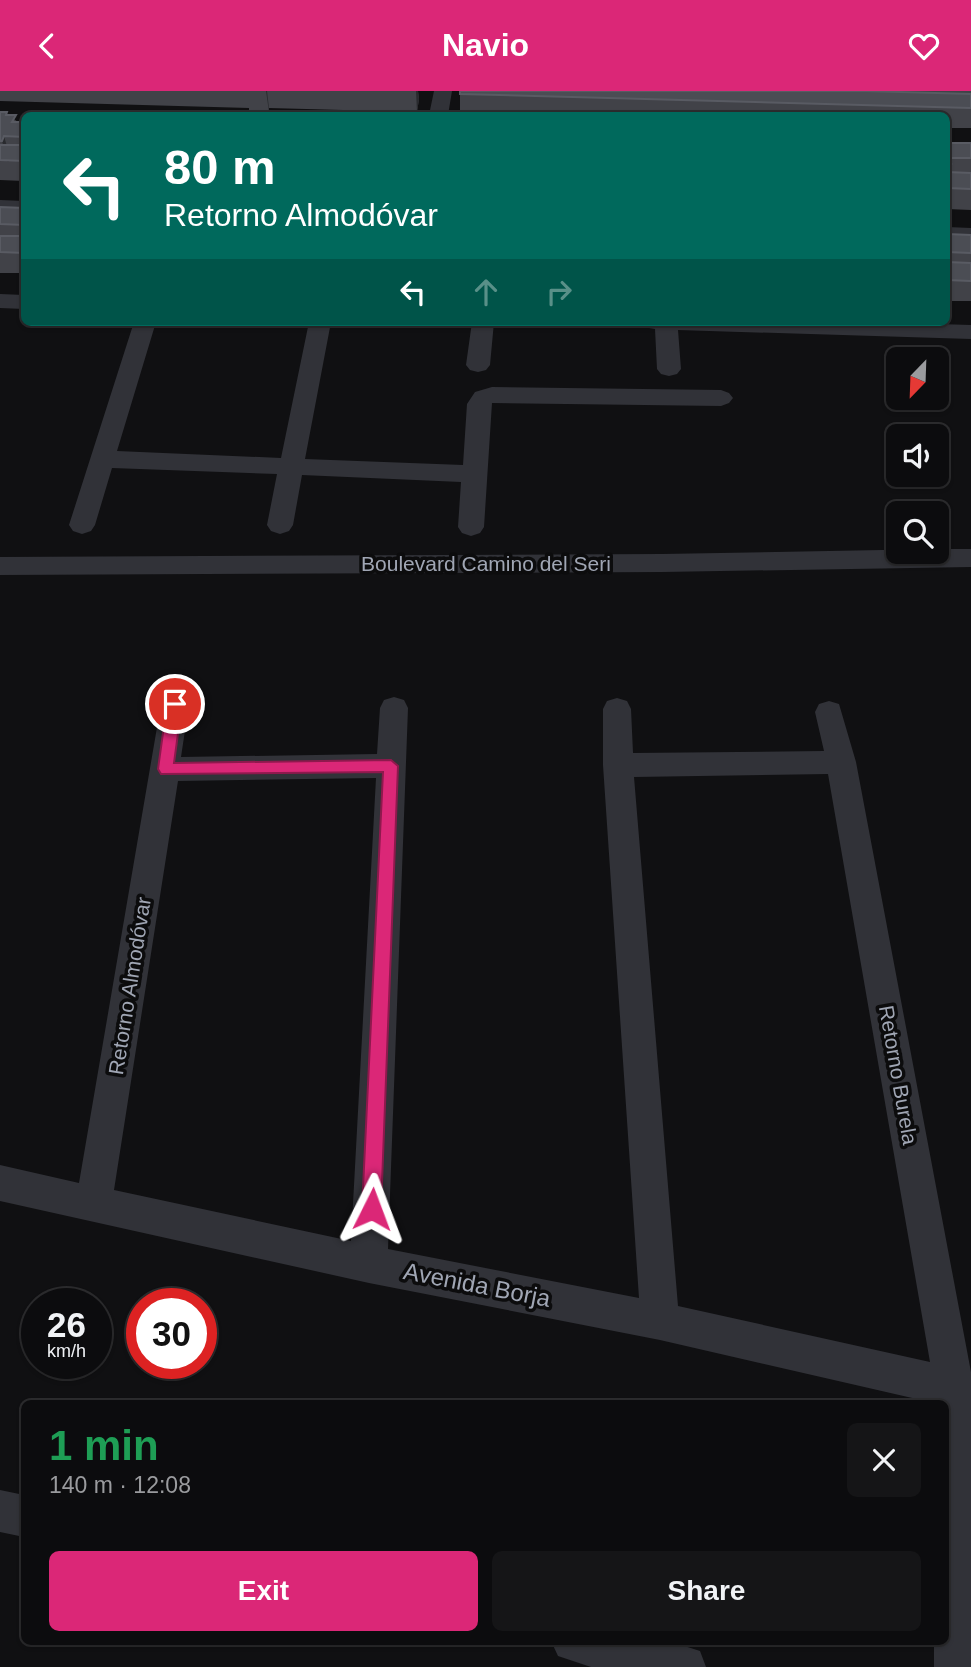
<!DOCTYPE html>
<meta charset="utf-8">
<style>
:root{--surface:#0c0c0e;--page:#151517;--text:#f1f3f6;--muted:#9a9b9e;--line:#2c2c2e;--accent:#db2777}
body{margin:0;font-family:Arial,sans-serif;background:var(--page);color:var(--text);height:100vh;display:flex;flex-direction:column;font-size:26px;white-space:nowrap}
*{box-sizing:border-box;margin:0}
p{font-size:23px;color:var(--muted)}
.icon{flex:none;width:38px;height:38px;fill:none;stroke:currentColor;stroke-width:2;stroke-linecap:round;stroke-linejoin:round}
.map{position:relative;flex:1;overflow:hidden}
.side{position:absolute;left:21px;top:1309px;width:928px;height:245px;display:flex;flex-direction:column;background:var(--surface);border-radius:10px;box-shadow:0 2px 5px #0004,0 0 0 2px var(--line)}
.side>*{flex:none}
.banner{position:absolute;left:21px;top:21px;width:929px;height:214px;border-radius:10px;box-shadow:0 2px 5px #0004,0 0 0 2px var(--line);background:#00695c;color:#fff;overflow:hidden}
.needle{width:46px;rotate:203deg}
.fabs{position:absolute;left:886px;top:256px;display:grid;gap:14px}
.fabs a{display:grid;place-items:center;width:63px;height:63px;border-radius:10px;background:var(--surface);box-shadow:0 2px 5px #0004,0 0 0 2px var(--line);font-size:35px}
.speed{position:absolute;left:21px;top:1197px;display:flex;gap:14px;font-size:35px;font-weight:700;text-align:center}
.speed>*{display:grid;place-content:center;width:91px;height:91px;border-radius:50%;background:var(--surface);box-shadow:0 2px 5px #0004,0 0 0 2px var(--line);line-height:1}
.speed small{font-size:18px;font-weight:400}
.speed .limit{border:10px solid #d22;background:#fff;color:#111}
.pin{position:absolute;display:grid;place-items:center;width:60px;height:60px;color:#fff;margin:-30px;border:4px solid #fff;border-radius:50%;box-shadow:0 2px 7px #0007}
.me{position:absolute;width:77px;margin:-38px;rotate:3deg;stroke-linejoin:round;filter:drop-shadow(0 0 5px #0008)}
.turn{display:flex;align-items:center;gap:24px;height:147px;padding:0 28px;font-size:32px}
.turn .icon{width:91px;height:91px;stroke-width:2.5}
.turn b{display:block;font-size:49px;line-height:60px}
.lanes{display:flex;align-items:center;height:66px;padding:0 28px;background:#0003;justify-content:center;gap:35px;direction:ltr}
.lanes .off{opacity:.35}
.round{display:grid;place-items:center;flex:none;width:74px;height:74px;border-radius:10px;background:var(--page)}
.summary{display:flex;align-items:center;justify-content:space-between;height:119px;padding:0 28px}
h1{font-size:42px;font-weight:700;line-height:52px;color:#1e9e55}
.button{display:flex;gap:14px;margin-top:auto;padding:14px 28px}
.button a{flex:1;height:80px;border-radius:10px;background:var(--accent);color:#fff;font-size:28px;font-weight:700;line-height:80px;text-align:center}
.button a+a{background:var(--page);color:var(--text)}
header{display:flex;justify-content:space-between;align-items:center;height:91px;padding:0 28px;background:var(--accent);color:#fff;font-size:32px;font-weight:700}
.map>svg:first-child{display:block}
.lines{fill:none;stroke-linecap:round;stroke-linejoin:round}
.street{fill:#313238;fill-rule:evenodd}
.wall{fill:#414248}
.shaded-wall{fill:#292a2e}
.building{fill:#4b4d54;stroke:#595b63;stroke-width:2}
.route{fill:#db2777;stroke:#8e194d;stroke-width:2}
.labels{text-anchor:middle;stroke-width:7;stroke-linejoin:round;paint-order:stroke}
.street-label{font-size:21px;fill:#a0a6b4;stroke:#0c0c0d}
.near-street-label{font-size:24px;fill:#a0a6b4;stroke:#0c0c0d}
</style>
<header><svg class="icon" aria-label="back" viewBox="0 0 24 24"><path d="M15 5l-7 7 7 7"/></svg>Navio<svg class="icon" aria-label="heart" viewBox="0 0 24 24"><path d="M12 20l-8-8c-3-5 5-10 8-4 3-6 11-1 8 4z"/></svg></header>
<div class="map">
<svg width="971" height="1576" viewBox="0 0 971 1576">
<rect width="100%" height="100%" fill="#101012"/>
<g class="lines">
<!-- street -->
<path class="street" d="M434,0H452L448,24H429Z
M0,109L24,110V122L0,121Z
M947,136L971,137V149L947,148Z
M0,203L24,204V218L0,217Z
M134,231H156L117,360L281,367L309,231H331L305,368L463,374L467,313L475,301L492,296L721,299L729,302L733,307L729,312L721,315L492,312L484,436L480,442L471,445L462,442L458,436L461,391L302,384L293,434L289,440L280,443L271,440L267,434L277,383L112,377L95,434L91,440L82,443L73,440L69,434Z
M472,231H494L490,274L486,279L478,281L470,279L466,274Z
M640,231H871L971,234V248L678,239L681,278L677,283L669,285L661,283L657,278L655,238L643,236Z
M936,458H971V476L662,481L0,484V466L662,463Z
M175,602L185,605L189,613L181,666L377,663L380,617L384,609L394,606L404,609L408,617L388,1158L639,1207L603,674V618L607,610L617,607L627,610L631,618L633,662L824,660L815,621L819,613L829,610L839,613L856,671L971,1281V1576H934V1550H945V1312H934L660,1249L369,1192L0,1110V1074L79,1092L161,613L165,605ZM828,683L930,1271L678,1215L634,686ZM376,687L351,1150L114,1099L178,690Z
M0,1399L24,1404V1446L0,1441Z
M551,1550H669L700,1560L706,1576H591L558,1565Z"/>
</g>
<!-- wall -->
<path class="wall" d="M0,0H418L419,8L417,21L269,17V21L249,20V17L0,10Z
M460,0H971V37H947V24H510L460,23Z
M0,21L8,24L18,31H24V90L0,89Z
M947,52H971V119L947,118Z
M0,116L24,117V182H0Z
M947,143L971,144V210H947Z"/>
<!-- shaded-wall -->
<path class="shaded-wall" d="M266,0H267L269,17V21Z
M416,0H418L419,8L417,21Z
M4,45L10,66L8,71L2,50Z"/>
<!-- building -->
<path class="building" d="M460,0H865L971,3V17L460,3Z
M0,21H7L6,24H16L12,31H24V46L4,45L2,50H0Z
M947,52H971V67H949L951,72L947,71Z
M0,54H24V70L0,69Z
M947,81L971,82V98L947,97Z
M0,116L24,117V134L0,133Z
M947,143L971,144V162L947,161Z
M0,145H24V162L0,161Z
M947,171L971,172V190L947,189Z"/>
<!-- route -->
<path class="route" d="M175,608L182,613L174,672L391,669L398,675L381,1118L378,1124L372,1127L365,1124L362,1118L383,681L161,683L158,678L167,613Z"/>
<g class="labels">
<!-- street labels -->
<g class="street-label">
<text x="486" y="480">Boulevard Camino del Seri</text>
<text transform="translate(130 895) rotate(-81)" y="7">Retorno Almodóvar</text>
<text transform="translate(898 984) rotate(80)" y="7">Retorno Burela</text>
</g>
<!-- near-street labels -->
<g class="near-street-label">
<text transform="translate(477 1194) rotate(11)" y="8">Avenida Borja</text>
</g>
</g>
</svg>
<div class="fabs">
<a><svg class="needle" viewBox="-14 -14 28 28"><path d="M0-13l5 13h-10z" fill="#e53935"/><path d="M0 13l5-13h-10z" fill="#9a9b9e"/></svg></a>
<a><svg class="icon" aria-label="sound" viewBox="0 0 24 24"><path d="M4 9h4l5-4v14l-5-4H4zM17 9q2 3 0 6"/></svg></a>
<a><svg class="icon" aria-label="search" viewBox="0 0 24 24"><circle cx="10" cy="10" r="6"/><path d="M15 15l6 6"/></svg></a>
</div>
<div class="speed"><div>26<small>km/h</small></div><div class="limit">30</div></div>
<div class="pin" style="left:175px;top:613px;background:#d93025"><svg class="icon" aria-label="arrive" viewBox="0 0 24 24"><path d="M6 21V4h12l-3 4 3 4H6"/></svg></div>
<svg class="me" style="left:372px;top:1118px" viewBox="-20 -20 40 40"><path d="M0-17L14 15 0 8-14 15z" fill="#db2777" stroke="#fff" stroke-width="4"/></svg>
<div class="banner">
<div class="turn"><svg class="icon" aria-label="left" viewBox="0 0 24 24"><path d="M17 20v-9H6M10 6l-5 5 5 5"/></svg><div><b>80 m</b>Retorno Almodóvar</div></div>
<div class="lanes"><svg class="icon" aria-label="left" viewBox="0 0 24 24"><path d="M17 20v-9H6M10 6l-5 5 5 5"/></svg><svg class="icon off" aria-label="ahead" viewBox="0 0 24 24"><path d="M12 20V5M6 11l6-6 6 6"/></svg><svg class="icon off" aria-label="right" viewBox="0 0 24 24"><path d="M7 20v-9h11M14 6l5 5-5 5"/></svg></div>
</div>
<section class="side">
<div class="summary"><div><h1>1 min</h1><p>140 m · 12:08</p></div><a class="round"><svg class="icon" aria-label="close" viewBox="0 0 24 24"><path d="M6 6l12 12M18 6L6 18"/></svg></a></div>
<div class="button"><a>Exit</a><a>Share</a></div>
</section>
</div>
